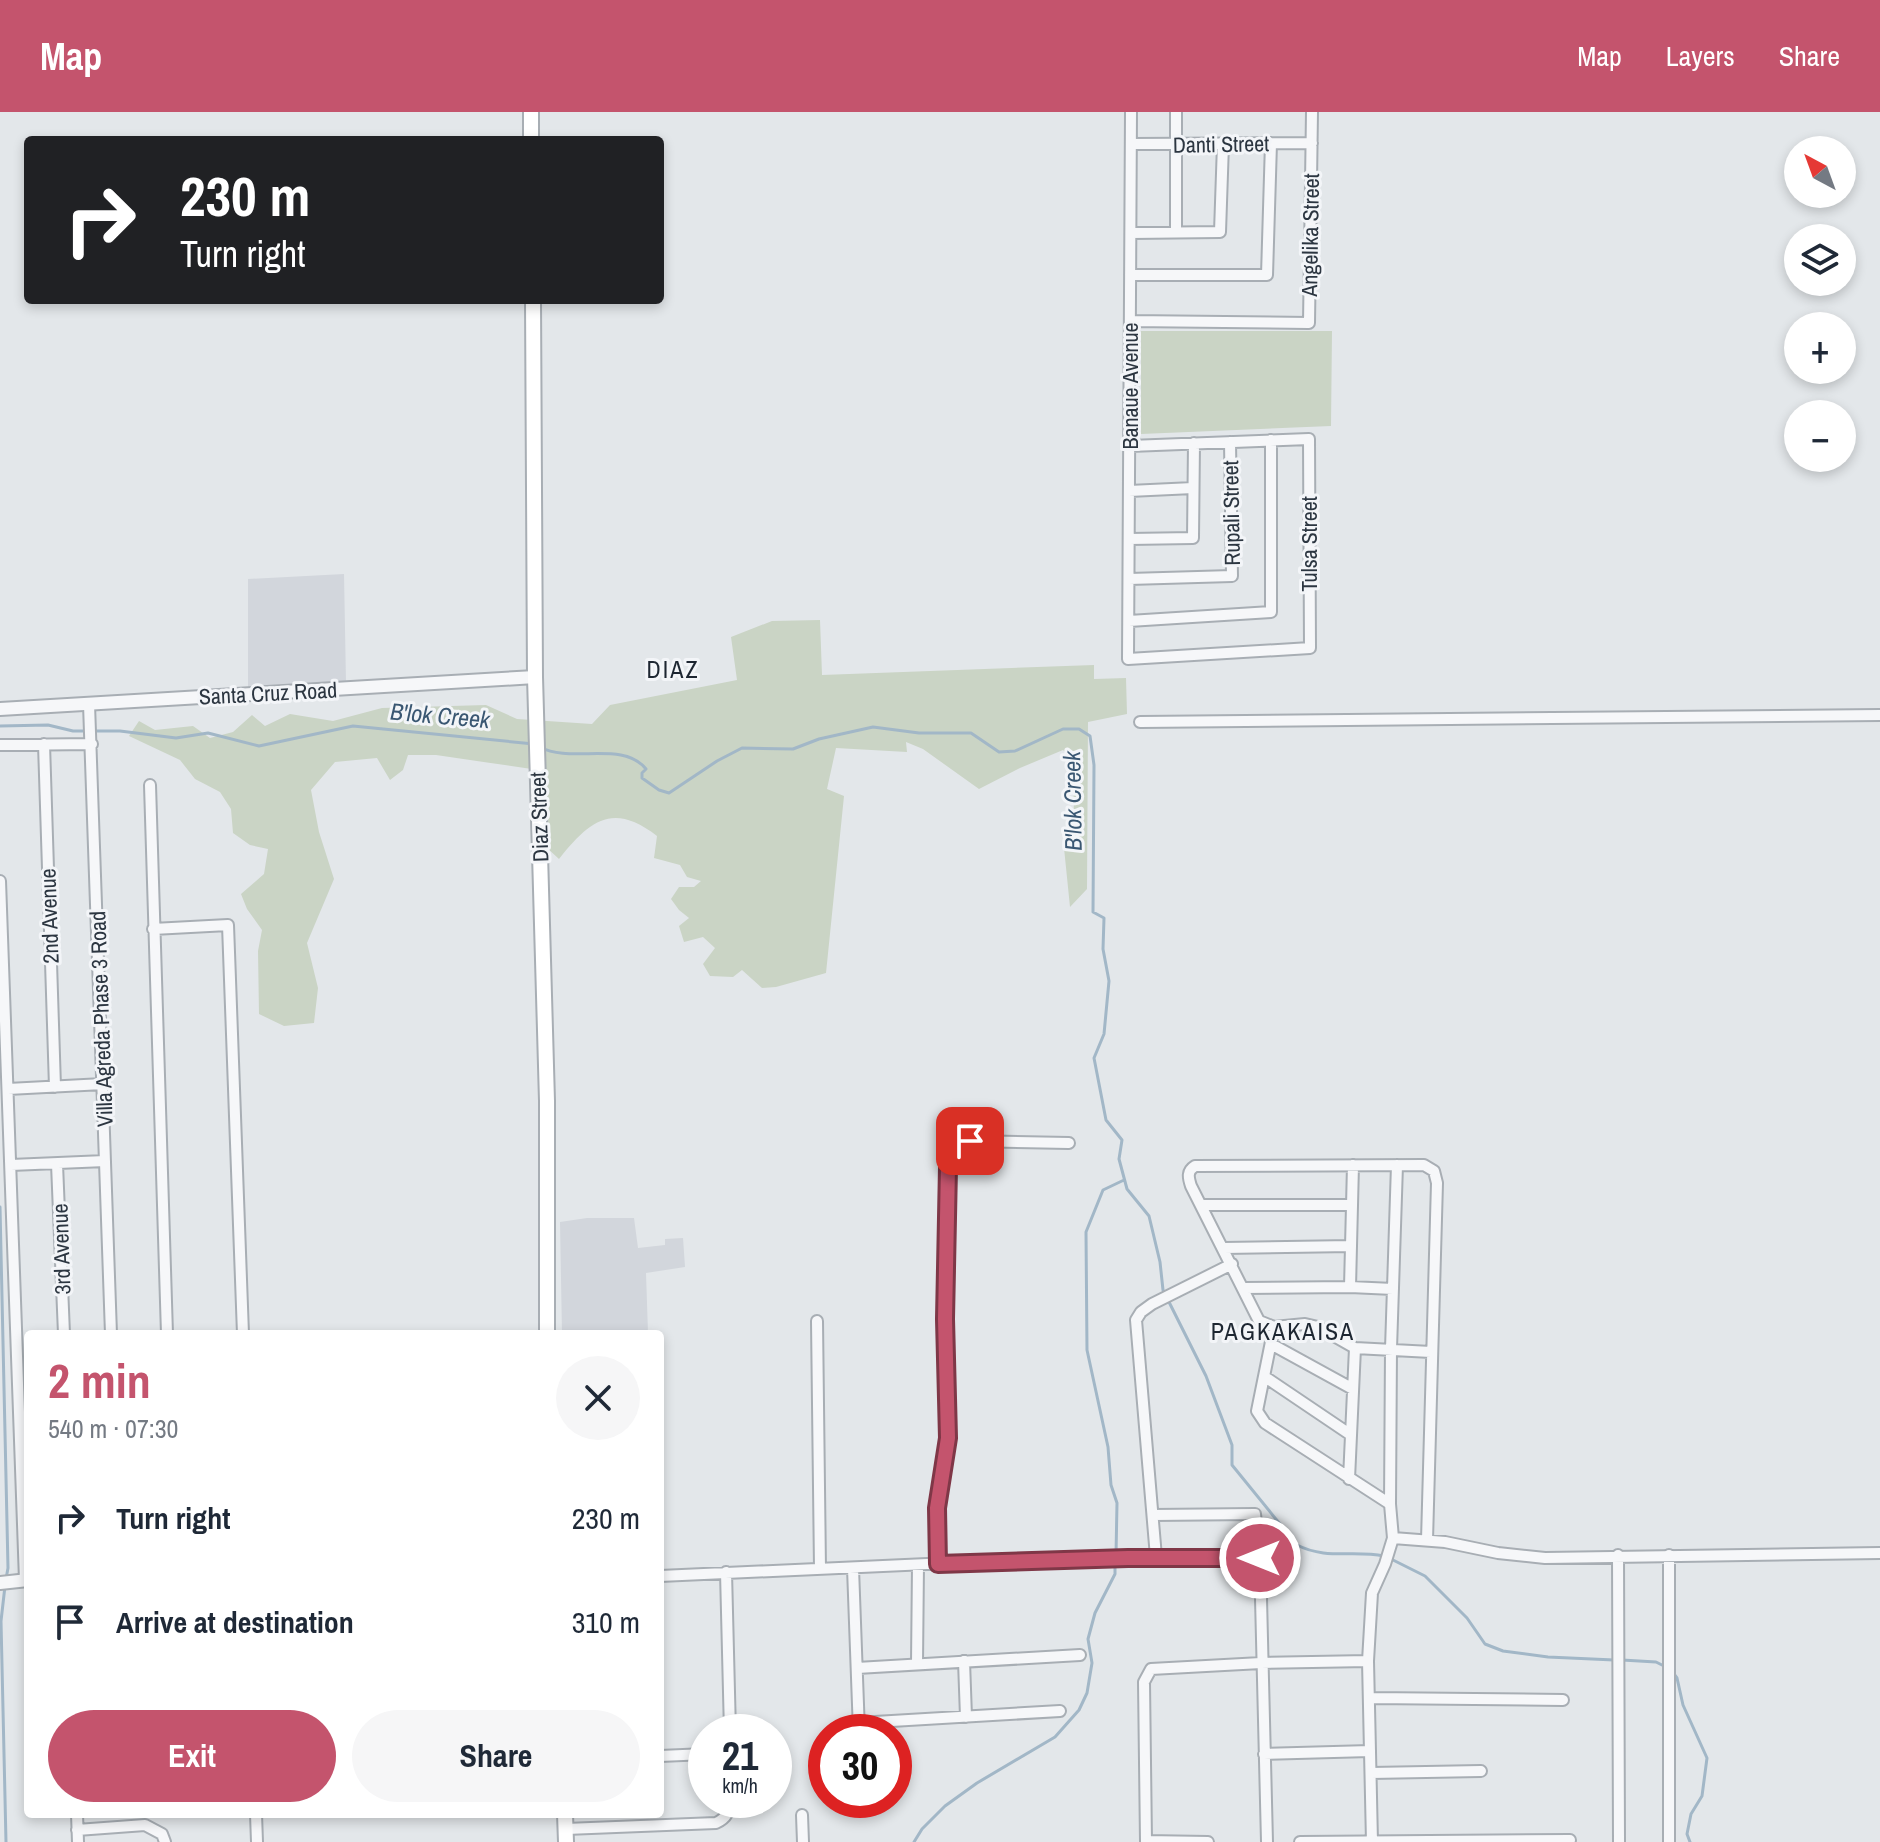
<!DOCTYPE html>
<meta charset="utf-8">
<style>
:root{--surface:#fff;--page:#f6f6f7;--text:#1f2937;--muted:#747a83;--accent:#c4546d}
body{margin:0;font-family:"Archivo Narrow",sans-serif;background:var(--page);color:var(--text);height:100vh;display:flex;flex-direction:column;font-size:30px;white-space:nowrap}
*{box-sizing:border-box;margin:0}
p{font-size:26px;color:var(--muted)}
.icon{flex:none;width:44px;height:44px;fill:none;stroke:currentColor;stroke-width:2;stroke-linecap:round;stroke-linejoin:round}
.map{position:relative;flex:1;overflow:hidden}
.side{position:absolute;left:24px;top:1218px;width:640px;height:488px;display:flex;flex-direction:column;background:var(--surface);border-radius:8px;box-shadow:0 4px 12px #0003}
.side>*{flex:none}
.hud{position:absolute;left:24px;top:24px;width:640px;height:168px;border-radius:8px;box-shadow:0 4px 12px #0003;background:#202124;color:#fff;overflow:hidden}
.needle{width:52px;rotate:319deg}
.fabs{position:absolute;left:1784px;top:24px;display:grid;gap:16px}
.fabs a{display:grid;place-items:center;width:72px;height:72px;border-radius:50%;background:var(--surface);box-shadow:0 4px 12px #0003;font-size:40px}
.speed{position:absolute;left:688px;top:1602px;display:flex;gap:16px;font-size:40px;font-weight:700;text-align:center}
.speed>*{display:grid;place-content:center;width:104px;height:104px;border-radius:50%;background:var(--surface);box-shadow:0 4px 12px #0003;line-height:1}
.speed small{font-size:20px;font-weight:400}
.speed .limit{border:12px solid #d22;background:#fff;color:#111}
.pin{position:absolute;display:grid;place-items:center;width:68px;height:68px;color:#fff;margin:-34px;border-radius:16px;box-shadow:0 4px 12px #0006}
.me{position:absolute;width:88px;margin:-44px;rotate:270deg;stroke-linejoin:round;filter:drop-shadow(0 0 6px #0008)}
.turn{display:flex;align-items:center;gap:28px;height:168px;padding:0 24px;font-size:36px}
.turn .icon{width:104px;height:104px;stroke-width:2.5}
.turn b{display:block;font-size:56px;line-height:68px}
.round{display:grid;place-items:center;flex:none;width:84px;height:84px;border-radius:42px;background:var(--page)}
.headline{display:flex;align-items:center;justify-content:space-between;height:136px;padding:0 24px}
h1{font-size:48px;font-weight:700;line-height:60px;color:var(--accent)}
.cta{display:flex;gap:16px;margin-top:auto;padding:16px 24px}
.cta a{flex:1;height:92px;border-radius:48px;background:var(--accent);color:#fff;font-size:32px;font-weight:700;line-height:92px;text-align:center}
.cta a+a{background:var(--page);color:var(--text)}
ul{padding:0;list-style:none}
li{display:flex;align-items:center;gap:24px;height:104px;padding:0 24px}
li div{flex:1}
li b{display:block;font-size:30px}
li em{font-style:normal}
header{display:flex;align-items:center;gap:48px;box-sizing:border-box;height:112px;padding:0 40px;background:var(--accent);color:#fff}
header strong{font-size:38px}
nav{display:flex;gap:44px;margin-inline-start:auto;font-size:28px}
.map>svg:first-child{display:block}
.built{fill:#d2d6dc}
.green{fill:#cad4c5}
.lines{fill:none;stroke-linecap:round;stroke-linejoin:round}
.stream{stroke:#a2b7c7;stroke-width:3}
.minor-casing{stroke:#a8aeb4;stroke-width:14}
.tertiary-casing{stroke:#a8aeb4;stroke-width:16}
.secondary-casing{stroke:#a8aeb4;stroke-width:18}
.minor{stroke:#f6f7f9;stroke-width:10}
.tertiary{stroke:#f6f7f9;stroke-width:12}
.secondary{stroke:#fff;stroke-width:14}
.route-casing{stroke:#7f3747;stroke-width:20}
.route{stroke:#c4546d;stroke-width:14}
.labels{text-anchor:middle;stroke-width:6;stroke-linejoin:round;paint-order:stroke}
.street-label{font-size:22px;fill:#2c3641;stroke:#f3f5f8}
.neighbourhood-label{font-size:24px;letter-spacing:2px;fill:#1e2732;stroke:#f3f5f8}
.water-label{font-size:24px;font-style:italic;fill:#3a5772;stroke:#f3f5f8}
</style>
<header>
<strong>Map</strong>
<nav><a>Map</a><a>Layers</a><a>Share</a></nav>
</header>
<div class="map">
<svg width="1880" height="1730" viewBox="0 0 1880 1730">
<rect width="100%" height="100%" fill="#e3e7ea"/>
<!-- built -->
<path class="built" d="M344,462L346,571L248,577V467Z
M587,1106H634L638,1136L665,1133V1127L683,1126L685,1155L646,1161L648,1221L562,1222L560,1110Z"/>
<!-- green -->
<path class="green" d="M1141,219H1332L1331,314L1141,322Z
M820,508L822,563L1094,553V567L1126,566L1127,602L1088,610L1087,777L1070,795L1063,726L1074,708L1073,647L1063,638L1020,656L979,677L923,637L906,630L907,640L836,636L827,677L844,684L826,861L776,875L762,876L742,858L733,865L710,864L703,852L715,836L703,825L684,830L679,814L689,806L679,798L671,787L679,775H694L701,769L687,765L680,753L654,746L657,724C613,690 590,708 559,747L546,735L545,659L436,643H408L403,658L390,668L377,646L335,650L311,678L319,720L334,767L307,831L318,876L314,911L284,914L259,902L258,839L262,818L247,797L241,782L264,762L268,737L250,733L233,721L231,697L220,680L195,667L180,648L129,624L139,609L155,618L193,614L210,626L233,620L252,603L265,614L290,602L333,609L382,596L486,593L517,607L592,612L610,593L737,568L731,525L772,509Z"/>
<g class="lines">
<!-- stream -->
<path class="stream" d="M0,614L48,613L73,619H120L176,626L208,621L259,634L353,614L534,632
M540,635C571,652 623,628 646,657L642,661V666L659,678L669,681L717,649L742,636L793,637L819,627L873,615L919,621H971L999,640L1015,639L1063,617H1079L1090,624L1094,653L1093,800L1104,806L1103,837L1109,869L1104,922L1094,946L1106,1008L1122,1028L1119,1047L1127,1077L1149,1104L1160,1150L1163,1178L1206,1264L1232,1333V1353L1297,1433C1326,1448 1354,1438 1384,1444
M0,1095L8,1456L6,1467
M1116,1443L1117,1391L1111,1373L1108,1335L1087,1238L1086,1120L1103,1078L1124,1068
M1391,1447L1425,1464L1467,1506L1485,1532L1503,1539L1548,1545L1614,1548
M5,1474L1,1509L6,1730
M1622,1548L1656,1550L1664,1554
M1674,1562L1677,1566L1683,1593L1707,1646L1702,1684L1691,1702L1687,1722L1690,1730
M914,1730L922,1717L945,1694L977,1671L1055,1625L1079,1598L1087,1581L1092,1551L1088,1527L1095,1501L1115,1462V1453"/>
<defs>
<path id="minor" d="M1131,32L1312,31
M1176,120V0
M1131,121L1220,120L1223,32
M1130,163H1267L1271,31
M1130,209L1309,211L1312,0
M1130,334L1309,327L1310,536L1128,547C1129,365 1130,182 1131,0
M1129,379L1193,376
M1129,427L1193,426L1194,331
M1129,467L1232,464L1230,330
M1129,509L1271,500V328
M89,592L111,1222
M1140,610L1880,603
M44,632L55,975
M0,633L92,632
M150,673L167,1222
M0,769L25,1468
M153,817L228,813L243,1222
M8,977L103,972
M57,1052L64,1222
M11,1053L105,1049
M1202,1093H1351
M1224,1136L1351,1134
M1350,1175L1353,1053
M1244,1176L1350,1175L1393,1177
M817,1209L820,1457
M1274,1215L1257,1299L1265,1311L1390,1392
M1271,1232L1353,1277
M1265,1265L1351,1323
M1349,1367L1355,1236
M1153,1403L1255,1402L1260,1446L1267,1730
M1393,1426L1445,1430L1498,1441L1545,1446L1880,1441
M1427,1428L1437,1071L1434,1059L1424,1053L1195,1054C1187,1059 1188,1065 1191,1074L1259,1209L1274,1215L1305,1212L1318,1215L1355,1236L1431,1240
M1618,1443L1619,1730
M1669,1443V1730
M1156,1445L1136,1208L1141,1200L1152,1192L1232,1152
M938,1452L937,1396L948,1326L945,1207L950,1048L960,1032L970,1029L1069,1031
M853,1456L859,1620
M726,1460L730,1620
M660,1464L1015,1448L1260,1446
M964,1549L966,1605
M917,1551L918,1453
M857,1556L1080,1543
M1371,1586L1563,1588
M858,1611L1060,1599
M1264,1642L1370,1639
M660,1644L706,1642
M1371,1661L1481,1659
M77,1702L78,1730
M256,1702L257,1730
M802,1703L803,1730
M566,1717L716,1711C727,1706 729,1700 730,1688
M77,1718L145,1713L162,1722L165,1730
M1146,1729L1208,1730
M1146,1730L1144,1570L1151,1557L1261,1551L1368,1549
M1300,1730L1570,1728
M1372,1730L1368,1549L1372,1481L1385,1452L1393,1426L1390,1392L1391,1237L1397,1053"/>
<path id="tertiary" d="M0,597L535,565
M0,1471L28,1468"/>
<path id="secondary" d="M531,0V28
M533,188L535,565L547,989V1222
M565,1702L566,1730"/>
</defs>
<!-- minor casing -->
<use href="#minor" class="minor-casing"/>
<!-- tertiary casing -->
<use href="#tertiary" class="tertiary-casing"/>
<!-- secondary casing -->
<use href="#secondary" class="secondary-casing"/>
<!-- minor -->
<use href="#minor" class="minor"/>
<!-- tertiary -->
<use href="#tertiary" class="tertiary"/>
<!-- secondary -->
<use href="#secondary" class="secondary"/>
</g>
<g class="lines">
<defs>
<path id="route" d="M970,1029C956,1034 951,1042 948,1055L945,1207L948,1326L937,1396L938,1452L1128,1446H1260"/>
</defs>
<!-- route casing -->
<use href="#route" class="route-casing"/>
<!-- route -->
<use href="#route" class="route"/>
</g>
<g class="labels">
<!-- street labels -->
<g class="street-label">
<text transform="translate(1221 32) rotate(-1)" y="8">Danti Street</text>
<text transform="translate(1310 123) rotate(-89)" y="8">Angelika Street</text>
<text transform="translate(1130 274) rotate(-90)" y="8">Banaue Avenue</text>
<text transform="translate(1231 401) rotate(-91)" y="8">Rupali Street</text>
<text transform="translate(1309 432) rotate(-90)" y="8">Tulsa Street</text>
<text transform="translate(268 581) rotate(-3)" y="8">Santa Cruz Road</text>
<text transform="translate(539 705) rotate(-92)" y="8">Diaz Street</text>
<text transform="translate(49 804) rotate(-92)" y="8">2nd Avenue</text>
<text transform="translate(101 907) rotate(-92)" y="8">Villa Agreda Phase 3 Road</text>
<text transform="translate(61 1137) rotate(-92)" y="8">3rd Avenue</text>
</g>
<!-- neighbourhood labels -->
<g class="neighbourhood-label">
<text x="673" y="566">DIAZ</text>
<text x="1283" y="1228">PAGKAKAISA</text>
</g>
<!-- water labels -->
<g class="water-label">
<text transform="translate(440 604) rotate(5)" y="8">B'lok Creek</text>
<text transform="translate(1073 689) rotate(-91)" y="8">B'lok Creek</text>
</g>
</g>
</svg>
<div class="fabs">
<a><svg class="needle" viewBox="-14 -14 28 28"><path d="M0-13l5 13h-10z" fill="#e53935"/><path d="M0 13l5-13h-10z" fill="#747a83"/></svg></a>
<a><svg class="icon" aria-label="layers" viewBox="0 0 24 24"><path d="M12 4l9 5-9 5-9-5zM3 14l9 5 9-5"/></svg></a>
<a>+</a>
<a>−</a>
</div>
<div class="speed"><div>21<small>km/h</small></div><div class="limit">30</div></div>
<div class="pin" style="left:970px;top:1029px;background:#d93025"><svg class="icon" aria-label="arrive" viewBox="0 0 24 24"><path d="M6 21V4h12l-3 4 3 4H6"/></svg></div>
<svg class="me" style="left:1260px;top:1446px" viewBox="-20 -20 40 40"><circle r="17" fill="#c4546d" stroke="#fff" stroke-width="3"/><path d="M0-11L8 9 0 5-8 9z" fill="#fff"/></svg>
<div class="hud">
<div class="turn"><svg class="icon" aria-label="right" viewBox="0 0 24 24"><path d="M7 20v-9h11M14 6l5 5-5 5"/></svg><div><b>230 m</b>Turn right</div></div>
</div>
<section class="side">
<div class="headline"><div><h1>2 min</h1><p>540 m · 07:30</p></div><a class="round"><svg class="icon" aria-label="close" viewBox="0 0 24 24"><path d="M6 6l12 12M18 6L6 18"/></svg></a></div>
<ul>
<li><svg class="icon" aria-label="right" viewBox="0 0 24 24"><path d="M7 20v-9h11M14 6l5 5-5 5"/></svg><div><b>Turn right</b></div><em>230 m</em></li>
<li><svg class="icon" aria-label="arrive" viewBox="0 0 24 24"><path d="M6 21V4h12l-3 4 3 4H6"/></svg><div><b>Arrive at destination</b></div><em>310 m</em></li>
</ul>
<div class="cta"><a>Exit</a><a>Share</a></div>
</section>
</div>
